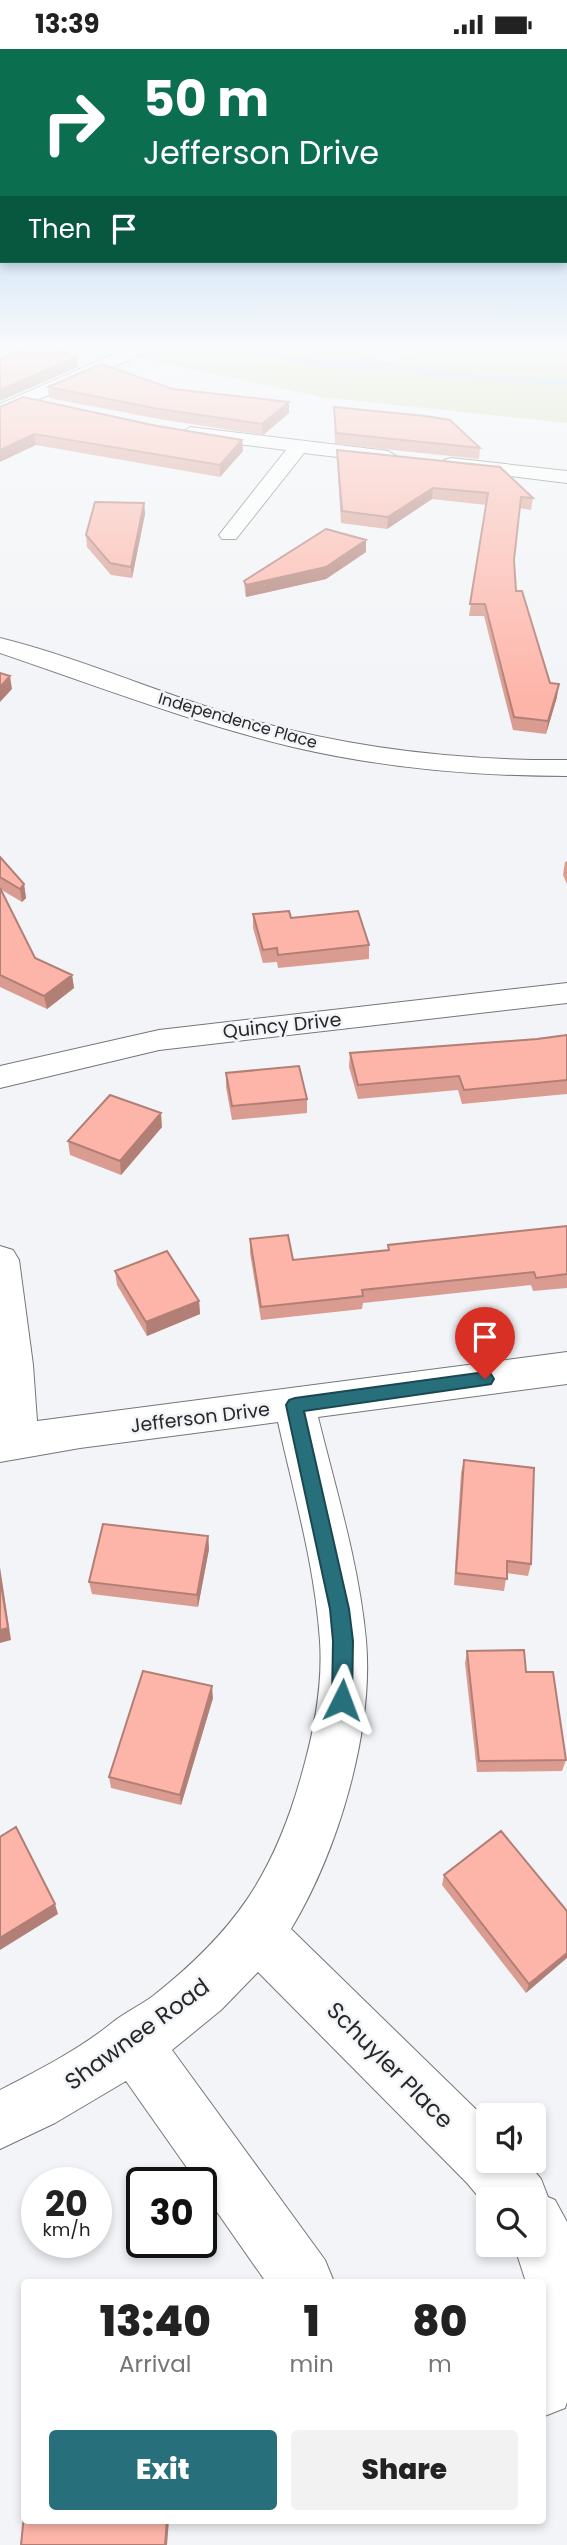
<!DOCTYPE html>
<style>
:root{--surface:#fff;--page:#f2f2f2;--text:#222;--muted:#767676;--accent:#286f7c}
body{margin:0;font-family:Poppins,sans-serif;background:var(--page);color:var(--text);height:100vh;display:flex;flex-direction:column;font-size:26px;white-space:nowrap}
*{box-sizing:border-box;margin:0}
p{font-size:23px;color:var(--muted)}
.icon{flex:none;width:38px;height:38px;fill:none;stroke:currentColor;stroke-width:2;stroke-linecap:round;stroke-linejoin:round}
.map{position:relative;flex:1;overflow:hidden}
.drawer{position:absolute;left:21px;top:2230px;width:525px;height:245px;display:flex;flex-direction:column;background:var(--surface);border-radius:7px;box-shadow:0 4px 10px #0003}
.drawer>*{flex:none}
.hud{position:absolute;left:0px;top:0px;width:567px;height:214px;box-shadow:0 4px 10px #0003;background:#0b6e4f;color:#fff;overflow:hidden}
.buttons{position:absolute;left:476px;top:2054px;display:grid;gap:14px}
.buttons a{display:grid;place-items:center;width:70px;height:70px;border-radius:7px;background:var(--surface);box-shadow:0 4px 10px #0003;font-size:35px}
.speed{position:absolute;left:21px;top:2118px;display:flex;gap:14px;font-size:35px;font-weight:700;text-align:center}
.speed>*{display:grid;place-content:center;width:91px;height:91px;border-radius:50%;background:var(--surface);box-shadow:0 4px 10px #0003;line-height:1}
.speed small{font-size:18px;font-weight:400}
.speed .limit{border:4px solid #111;border-radius:10px;background:#fff;color:#111}
.pin{position:absolute;display:grid;place-items:center;width:60px;height:60px;color:#fff;margin:-72px -30px;border-radius:50% 50% 50% 0;rotate:-45deg;box-shadow:0 0 7px #0007}
.pin .icon{rotate:45deg}
.me{position:absolute;width:77px;margin:-38px;rotate:3deg;stroke-linejoin:round;filter:drop-shadow(0 0 5px #0008)}
.turn{display:flex;align-items:center;gap:24px;height:147px;padding:0 28px;font-size:32px}
.turn .icon{width:91px;height:91px;stroke-width:2.5}
.turn b{display:block;font-size:49px;line-height:60px}
.then{display:flex;align-items:center;height:66px;padding:0 28px;background:#0003;gap:14px;font-size:26px}
.eta{display:flex;justify-content:space-evenly;align-items:center;height:119px;text-align:center}
.eta b{font-size:42px;font-weight:800;line-height:49px}
.button{display:flex;gap:14px;margin-top:auto;padding:14px 28px}
.button a{flex:1;height:80px;border-radius:7px;background:var(--accent);color:#fff;font-size:28px;font-weight:800;line-height:80px;text-align:center}
.button a+a{background:var(--page);color:var(--text)}
.status{display:flex;justify-content:space-between;align-items:center;height:49px;padding:0 35px;background:var(--surface);direction:ltr}
.status svg{height:19px;fill:currentColor}
.map>svg:first-child{display:block}
.green{fill:#d0dba8}
.lines{fill:none;stroke-linecap:round;stroke-linejoin:round}
.stream{stroke:#add1f8;stroke-width:6}
.street-casing{stroke:#757679;stroke-width:2}
.secondary-casing{stroke:#757679;stroke-width:2}
.street{fill:#fff;fill-rule:evenodd}
.secondary{fill:#fff;fill-rule:evenodd}
.wall{fill:#da9c91}
.shaded-wall{fill:#b27f76}
.building{fill:#feb5a9;stroke:#b27f76;stroke-width:2}
.route{fill:#286f7c;stroke:#1a4851;stroke-width:2}
.labels{text-anchor:middle;stroke-width:5;stroke-linejoin:round;paint-order:stroke}
.far-street-label{font-size:16px;fill:#272829;stroke:#f2f4f7}
.street-label{font-size:19px;fill:#272829;stroke:#f2f4f7}
.near-street-label{font-size:23px;fill:#272829;stroke:#f2f4f7}
</style>
<div class="status"><b>13:39</b><svg viewBox="0 0 49 12"><path d="M0 12V9h3v3zM5 12V6h3v6zM10 12V3h3v9zM15 12V0h3v12zM26 1h20v11H26zM47 4h2v5h-2z"/></svg></div>
<div class="map">
<svg width="567" height="2496" viewBox="0 0 567 2496">
<rect width="100%" height="100%" fill="#f2f4f7"/>
<!-- green -->
<path class="green" d="M86,297H334L390,313L439,297H567V374L321,348Z"/>
<g class="lines">
<!-- stream -->
<path class="stream" d="M221,297L328,316L393,317L438,326L567,333"/>
<defs>
<path id="street" d="M190,378L388,402L398,408L388,414L304,404L236,490H222L219,486L286,401L183,388L181,384Z
M451,409L567,422V434L444,419L441,415L444,411Z
M0,589C77,608 151,641 227,664C338,698 451,712 567,711V727C475,727 383,719 293,698C193,674 97,637 0,604Z
M567,934V954L159,1001L0,1039V1017L159,981Z
M0,1197L13,1201L19,1211L33,1316L37,1372L567,1303V1335L318,1368C336,1441 359,1515 366,1591C374,1682 338,1802 291,1880L488,2072V2112H526L541,2130L548,2148L555,2151L567,2173V2353L565,2359L542,2368V2233H526L514,2196H534V2151H488V2159L467,2134L258,1923L221,1961L172,2001L325,2211L334,2233H266L201,2140V2133H197L126,2032L55,2074L0,2100V2041C39,2021 80,2000 113,1973C124,1964 141,1956 153,1947C234,1883 273,1827 301,1728C314,1683 323,1638 320,1592C315,1517 294,1445 278,1373L80,1399L0,1413Z"/>
<path id="secondary" d="M132,297H154L152,301L0,367V355Z"/>
</defs>
<!-- street casing -->
<use href="#street" class="street-casing"/>
<!-- secondary casing -->
<use href="#secondary" class="secondary-casing"/>
<!-- street -->
<use href="#street" class="street"/>
<!-- secondary -->
<use href="#secondary" class="secondary"/>
</g>
<!-- wall -->
<path class="wall" d="M48,338L173,340L289,353V364L263,386L159,370L49,349Z
M0,358L157,377L242,391L243,402L220,428L36,396Z
M334,358L480,399L479,410L335,395Z
M337,401L533,449L531,461L520,459L514,511L516,542L550,634L557,648L546,685L513,681L484,567H469L486,456L432,450L387,480L341,474L337,412Z
M144,454L145,465L132,529L111,526L87,498L86,486Z
M366,491V503L326,530L246,548L245,544L244,532Z
M0,808L24,835L26,849L22,853L0,840L35,909L72,926L74,939L47,960L0,938Z
M567,812V835L563,826L565,813Z
M253,865L291,869L369,896V910L278,919L277,913L263,914L253,879Z
M567,986V1045L462,1055L458,1041L358,1050L349,1018L350,1004L537,990Z
M226,1024L307,1050V1064L232,1071L226,1038Z
M162,1078L121,1126L70,1106L68,1092Z
M567,1177V1239L533,1242L531,1236L363,1254L362,1260L261,1271L250,1204V1190L293,1211L388,1201V1196Z
M115,1222L199,1252L200,1265L147,1287L117,1236Z
M464,1411L531,1515L528,1527L507,1524L504,1542L454,1536L461,1424Z
M208,1487L209,1500L198,1558L92,1545L89,1533Z
M467,1602L526,1623L566,1711L562,1722L477,1723L465,1614Z
M213,1649L181,1756L111,1739L109,1728Z
M444,1826L567,1862L526,1944L442,1836Z"/>
<!-- shaded-wall -->
<path class="shaded-wall" d="M77,308L78,318L0,352V341Z
M289,353V364L263,386L262,375Z
M34,385L36,396L0,413V401Z
M242,391L243,402L220,428V416Z
M433,439L432,450L387,480L388,468Z
M144,454L145,465L132,529L131,518Z
M366,491V503L326,530L246,548V536Z
M10,627L12,640L0,653V638Z
M559,635L557,648L546,685L548,672Z
M24,835L26,849L22,853L20,840Z
M72,926L74,939L47,960L44,947Z
M161,1064L162,1078L121,1126L120,1112Z
M199,1252L200,1265L147,1287L146,1273Z
M208,1487L209,1500L198,1558L197,1546Z
M0,1518L11,1591L0,1594Z
M212,1637L213,1649L181,1756L180,1746Z
M55,1855L58,1865L0,1901V1889Z
M567,1904V1909L526,1944L529,1935Z
M167,2471H169L167,2496H165Z"/>
<!-- building -->
<path class="building" d="M32,297H46L77,308L0,341V310Z
M101,315L173,340L289,353L262,375L159,360L48,338Z
M23,348L157,377L242,391L220,416L34,385L0,401V358Z
M334,358L425,367L450,371L480,399L336,384Z
M337,401L500,418L533,449L521,448L514,511L516,542H522L550,634L559,635L548,672L514,668L485,555H470L488,444L433,439L388,468L342,462Z
M95,453L144,454L131,518L110,514L86,486Z
M326,480L366,491L326,518L246,536L244,532Z
M0,624L10,627L0,638Z
M0,808L24,835L20,840L0,828Z
M0,839L35,909L72,926L44,947L0,926Z
M289,862L291,869L358,862L369,896L278,906L277,899L263,901L253,865Z
M567,986V1031L464,1041L459,1027L358,1036L350,1004L537,990Z
M299,1017L307,1050L232,1057L226,1024Z
M110,1046L161,1064L120,1112L68,1092Z
M567,1177V1225L536,1229L534,1223L362,1241L363,1247L261,1258L250,1190L288,1186L293,1211L389,1201L388,1196Z
M167,1202L199,1252L146,1273L115,1222Z
M464,1411L534,1419L531,1515L507,1512V1530L456,1524Z
M103,1475L208,1487L197,1546L89,1533Z
M0,1529L8,1579L0,1581Z
M524,1601L526,1623H553L566,1711L479,1712L467,1602Z
M143,1622L212,1637L180,1746L109,1728Z
M16,1778L55,1855L0,1889V1788Z
M501,1782L567,1862V1904L529,1935L444,1826Z
M24,2466V2471H167L165,2496H21Z"/>
<!-- sky -->
<linearGradient id="sky" x2="0" y2="1"><stop stop-color="#90c0ee"/><stop offset="0.46" stop-color="#f9fafb"/><stop offset="1" stop-color="#f9fafb" stop-opacity="0"/></linearGradient>
<rect width="567" height="646" fill="url(#sky)"/>
<!-- route -->
<path class="route" d="M485,1323L491,1325L494,1330L491,1335L485,1336L304,1362L349,1560L353,1592L352,1651L349,1658L342,1661L335,1658L332,1651L333,1592L330,1560L286,1356L289,1351L295,1349Z"/>
<g class="labels">
<!-- far-street labels -->
<g class="far-street-label">
<text transform="translate(238 671) rotate(16)" y="6">Independence Place</text>
</g>
<!-- street labels -->
<g class="street-label">
<text transform="translate(282 976) rotate(-6)" y="7">Quincy Drive</text>
<text transform="translate(200 1368) rotate(-7)" y="7">Jefferson Drive</text>
</g>
<!-- near-street labels -->
<g class="near-street-label">
<text transform="translate(137 1985) rotate(-36)" y="8">Shawnee Road</text>
<text transform="translate(390 2016) rotate(45)" y="8">Schuyler Place</text>
</g>
</g>
</svg>
<div class="buttons">
<a><svg class="icon" aria-label="sound" viewBox="0 0 24 24"><path d="M4 9h4l5-4v14l-5-4H4zM17 9q2 3 0 6"/></svg></a>
<a><svg class="icon" aria-label="search" viewBox="0 0 24 24"><circle cx="10" cy="10" r="6"/><path d="M15 15l6 6"/></svg></a>
</div>
<div class="speed"><div>20<small>km/h</small></div><div class="limit">30</div></div>
<div class="pin" style="left:485px;top:1330px;background:#d93025"><svg class="icon" aria-label="arrive" viewBox="0 0 24 24"><path d="M6 21V4h12l-3 4 3 4H6"/></svg></div>
<svg class="me" style="left:342px;top:1651px" viewBox="-20 -20 40 40"><path d="M0-17L14 15 0 8-14 15z" fill="#286f7c" stroke="#fff" stroke-width="4"/></svg>
<div class="hud">
<div class="turn"><svg class="icon" aria-label="right" viewBox="0 0 24 24"><path d="M7 20v-9h11M14 6l5 5-5 5"/></svg><div><b>50 m</b>Jefferson Drive</div></div>
<div class="then">Then<svg class="icon" aria-label="arrive" viewBox="0 0 24 24"><path d="M6 21V4h12l-3 4 3 4H6"/></svg></div>
</div>
<section class="drawer">
<div class="eta">
<div><b>13:40</b><p>Arrival</p></div>
<div><b>1</b><p>min</p></div>
<div><b>80</b><p>m</p></div>
</div>
<div class="button"><a>Exit</a><a>Share</a></div>
</section>
</div>
